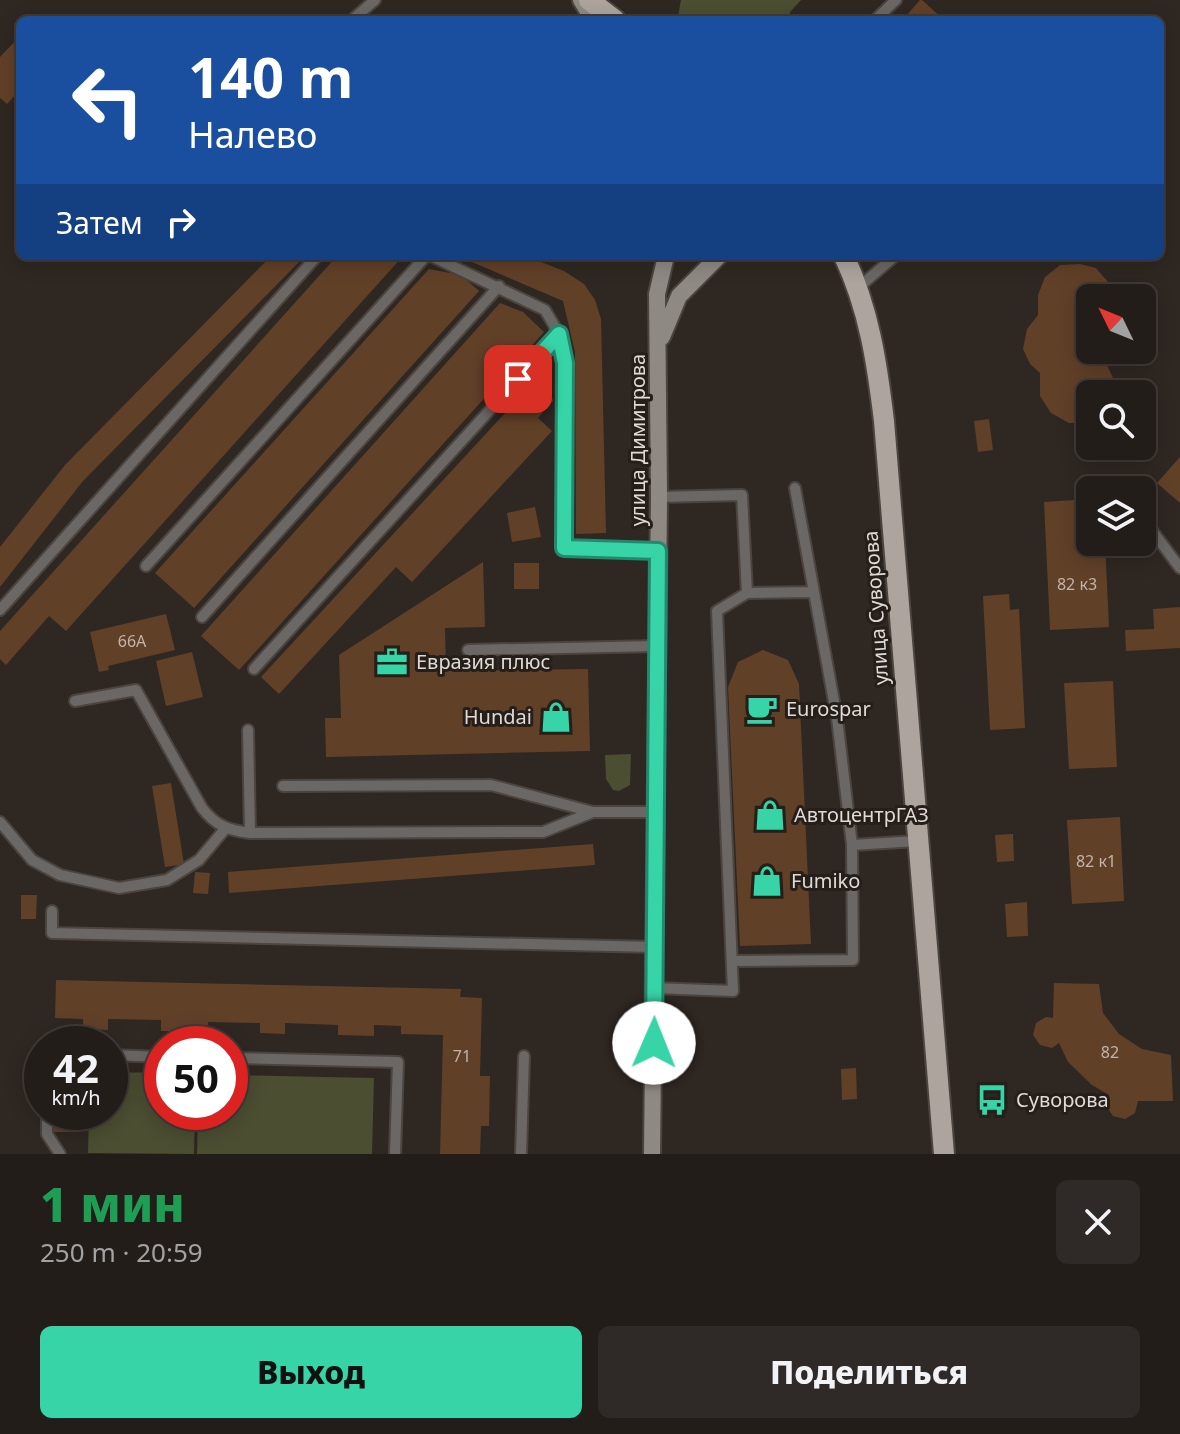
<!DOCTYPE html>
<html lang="ru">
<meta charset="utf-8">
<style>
:root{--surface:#231d1a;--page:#2f2a27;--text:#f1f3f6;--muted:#a3a2a2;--line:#403b39;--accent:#36d4a7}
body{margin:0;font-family:"Noto Sans",sans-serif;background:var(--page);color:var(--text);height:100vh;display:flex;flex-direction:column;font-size:30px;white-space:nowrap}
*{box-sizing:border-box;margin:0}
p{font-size:26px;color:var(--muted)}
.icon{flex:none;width:44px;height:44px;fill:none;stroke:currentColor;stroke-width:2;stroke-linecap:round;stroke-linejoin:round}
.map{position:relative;height:1154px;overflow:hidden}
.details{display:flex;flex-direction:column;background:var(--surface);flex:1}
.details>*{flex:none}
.top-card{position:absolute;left:16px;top:16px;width:1148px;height:244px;border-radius:12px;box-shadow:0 4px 20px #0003,0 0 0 2px var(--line);background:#1a4fa0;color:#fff;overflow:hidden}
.needle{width:52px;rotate:313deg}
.tools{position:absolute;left:1076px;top:284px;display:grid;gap:16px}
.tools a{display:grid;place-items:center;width:80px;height:80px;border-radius:12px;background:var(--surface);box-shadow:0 4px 20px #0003,0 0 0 2px var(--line);font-size:40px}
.speed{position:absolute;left:24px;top:1026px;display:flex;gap:16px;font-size:40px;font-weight:700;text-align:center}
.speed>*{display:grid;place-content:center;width:104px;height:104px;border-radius:50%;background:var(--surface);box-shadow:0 4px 20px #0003,0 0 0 2px var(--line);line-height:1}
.speed small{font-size:20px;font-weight:400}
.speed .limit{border:12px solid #d22;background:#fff;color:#111}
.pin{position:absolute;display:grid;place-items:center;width:68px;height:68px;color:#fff;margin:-34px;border-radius:16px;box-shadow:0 4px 12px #0006}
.me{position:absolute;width:88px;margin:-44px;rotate:1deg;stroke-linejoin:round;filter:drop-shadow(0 0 6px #0008)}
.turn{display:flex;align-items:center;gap:28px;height:168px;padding:0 40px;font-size:36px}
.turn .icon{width:104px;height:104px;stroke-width:2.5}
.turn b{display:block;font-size:56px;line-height:68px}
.then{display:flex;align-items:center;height:76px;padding:0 40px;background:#0003;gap:16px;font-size:30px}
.round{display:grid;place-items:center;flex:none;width:84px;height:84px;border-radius:12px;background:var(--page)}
.head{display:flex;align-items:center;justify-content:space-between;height:136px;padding:0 40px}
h1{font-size:48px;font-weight:800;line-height:60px;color:#1e9e55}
.cta{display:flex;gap:16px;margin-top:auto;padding:16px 40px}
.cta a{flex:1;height:92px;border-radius:12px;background:var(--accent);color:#111;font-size:32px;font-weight:800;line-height:92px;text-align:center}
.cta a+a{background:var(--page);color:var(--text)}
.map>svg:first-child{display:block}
.green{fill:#4b4e31}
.building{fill:#614028}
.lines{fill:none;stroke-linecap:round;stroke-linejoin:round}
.service-casing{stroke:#4b443f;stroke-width:14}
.secondary-casing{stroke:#4b443f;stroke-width:20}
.primary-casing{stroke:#4b443f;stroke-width:24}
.service{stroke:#6b6764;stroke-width:10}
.secondary{stroke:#8f8984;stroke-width:16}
.primary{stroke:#aca49d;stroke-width:20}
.route-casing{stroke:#238a6d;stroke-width:20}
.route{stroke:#36d4a7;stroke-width:14}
.labels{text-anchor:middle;stroke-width:6;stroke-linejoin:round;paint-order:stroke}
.number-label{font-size:16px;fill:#c0b4ab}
.street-label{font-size:20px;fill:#dfdad7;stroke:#251e19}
.poi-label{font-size:20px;fill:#dfdad7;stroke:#251e19;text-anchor:start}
</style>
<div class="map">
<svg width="1180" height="1154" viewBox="0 0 1180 1154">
<rect width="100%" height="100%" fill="#2f2722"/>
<!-- green -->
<path class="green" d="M681,0H801L790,12L789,20H682L678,16Z
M631,754L630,785L619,791L613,790L606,779L605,755Z
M110,1072L162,1073V1112H195L194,1154L88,1153L89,1112H110Z
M230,1075L374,1078L372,1154H197L198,1112H230Z"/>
<!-- building -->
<path class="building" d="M920,0H922L944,20H908L905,17Z
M20,36V90L7,104L0,98V57Z
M271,256H305L83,481L0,587V547L65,465Z
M337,256H403L66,631L49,616L6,665L0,659V631Z
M458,256H526L564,271L584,284L595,300L601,319L606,533L576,534L575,352L563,301Z
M1080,264L1096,268L1108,282L1107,298H1090V350H1095L1106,363L1114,380L1111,394H1090V422L1088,423H1069L1051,413L1040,396V373L1030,364L1023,349L1027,329L1038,315V295L1045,277L1060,265Z
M429,269L461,275L479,291L194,608L155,573Z
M500,303L523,312L544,332L239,670L201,636Z
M544,371L553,401L538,418L552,431L412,582L396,567L279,694L261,677Z
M989,419L993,450L978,452L974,421Z
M1180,457V503L1157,483Z
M1090,499V542H1105L1109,627L1050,630L1044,502Z
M535,507L541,537L512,542L507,513Z
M483,562L485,627L445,628L446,671L588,669L590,751L326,757L325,718H341L339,655Z
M514,563H539V589H514Z
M1009,594L1010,610L1019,609L1025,728L990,730L983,596Z
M1180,607V648L1126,651L1125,630L1154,629L1153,609Z
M166,614L175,650L108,666L109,670L99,672L90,632Z
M763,650L788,660L799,684L811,944L740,946L728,687L738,662Z
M192,652L203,697L166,706L156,661Z
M1113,681L1117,767L1069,769L1064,683Z
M171,783L184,864L165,867L152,786Z
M1120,817L1124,901L1072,904L1067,820Z
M1013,834L1014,861L997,862L995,835Z
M593,844L595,865L229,893L228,872Z
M195,872L210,873L208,894L193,893Z
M21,895H37L36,919H21Z
M1027,902L1028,936L1007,937L1005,904Z
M56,980L461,989L460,997L482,998L480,1076H490L489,1126H481L480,1154H440L443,1035L401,1034V1026L374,1025V1036L338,1035V1025L285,1023V1034L260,1033V1023L208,1022L207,1032L161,1031V1020L108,1019V1030L83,1029V1019L55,1018Z
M1054,983L1099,984L1103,1013L1119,1034L1142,1049L1171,1055L1173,1101H1138L1135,1113L1125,1119L1113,1116L1106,1106L1109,1095L1092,1085L1068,1062L1059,1043L1052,1048L1040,1045L1033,1035L1036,1023L1046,1017L1053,1018Z
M856,1068L857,1099L842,1100L841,1069Z
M53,1112H76V1132H53Z"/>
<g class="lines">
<defs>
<path id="service" d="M352,20L375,0
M875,20L896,0
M431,256L545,310L559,334L565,363L564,548L658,551
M859,287L895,256
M1142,517L1180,568
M146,566L426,256
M747,593L813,592
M0,610L317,256
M202,617L499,286
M468,650L657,646
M254,669L559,334
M75,701L136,690L202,808C216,826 228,830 250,833L543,832L593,812H656
M248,730L250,833
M283,786L491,785L593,812
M0,822L32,860L60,875L119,888L167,880L199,860L225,829
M852,845L917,841
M52,911V933L654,947
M732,961L853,960L852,845L837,718L795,488
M654,988L733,991L717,611L747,593L742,495L659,497
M110,1055L162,1057
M230,1058L398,1062L395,1154
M47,1112V1134L60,1154
M521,1154L524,1056"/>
<path id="secondary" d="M581,0L593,20
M662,337L679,296L719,256
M652,1154L659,497L657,294L666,256"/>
<path id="primary" d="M589,0L615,20
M844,256C869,309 877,363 884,421L944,1154"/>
</defs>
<!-- service casing -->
<use href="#service" class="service-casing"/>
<!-- secondary casing -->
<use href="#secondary" class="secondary-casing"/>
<!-- primary casing -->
<use href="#primary" class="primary-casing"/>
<!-- service -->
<use href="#service" class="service"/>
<!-- secondary -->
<use href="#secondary" class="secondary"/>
<!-- primary -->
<use href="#primary" class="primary"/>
</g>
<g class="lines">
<defs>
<path id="route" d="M518,379L559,334L565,363L564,548L658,551L654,1043"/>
</defs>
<!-- route casing -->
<use href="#route" class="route-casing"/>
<!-- route -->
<use href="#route" class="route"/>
</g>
<!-- icons -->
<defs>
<symbol id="office-bare" viewBox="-9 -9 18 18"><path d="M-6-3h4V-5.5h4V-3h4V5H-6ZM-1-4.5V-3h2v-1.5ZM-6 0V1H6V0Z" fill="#36d4a7" stroke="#251e19" stroke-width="2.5" paint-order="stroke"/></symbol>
<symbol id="cafe-bare" viewBox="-9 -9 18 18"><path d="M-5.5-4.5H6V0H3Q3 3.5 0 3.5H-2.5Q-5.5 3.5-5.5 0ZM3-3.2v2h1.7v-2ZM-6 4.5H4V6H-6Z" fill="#36d4a7" stroke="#251e19" stroke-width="2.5" paint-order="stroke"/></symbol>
<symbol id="shop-bare" viewBox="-9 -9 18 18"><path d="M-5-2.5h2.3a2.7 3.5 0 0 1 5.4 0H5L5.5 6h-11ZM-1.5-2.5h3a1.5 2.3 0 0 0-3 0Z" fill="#36d4a7" stroke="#251e19" stroke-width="2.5" paint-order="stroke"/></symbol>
<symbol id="bus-bare" viewBox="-9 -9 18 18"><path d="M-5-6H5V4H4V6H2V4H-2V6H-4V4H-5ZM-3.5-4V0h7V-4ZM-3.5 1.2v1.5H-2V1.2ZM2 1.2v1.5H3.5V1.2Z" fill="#36d4a7" stroke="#251e19" stroke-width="2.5" paint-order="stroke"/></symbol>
</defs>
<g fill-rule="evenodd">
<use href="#office-bare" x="370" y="640" width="44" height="44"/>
<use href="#cafe-bare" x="740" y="687" width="44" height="44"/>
<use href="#shop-bare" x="534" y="695" width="44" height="44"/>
<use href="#shop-bare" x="748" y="793" width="44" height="44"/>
<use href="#shop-bare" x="745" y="859" width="44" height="44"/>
<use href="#bus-bare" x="970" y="1078" width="44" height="44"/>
</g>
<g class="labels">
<!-- number labels -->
<g class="number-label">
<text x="1077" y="590">82 к3</text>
<text x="132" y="647">66А</text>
<text x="1096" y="867">82 к1</text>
<text x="1110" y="1058">82</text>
<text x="462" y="1062">71</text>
</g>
<!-- street labels -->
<g class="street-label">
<text transform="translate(638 440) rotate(-90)" y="7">улица Димитрова</text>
<text transform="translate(876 608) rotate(-94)" y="7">улица Суворова</text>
</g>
<!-- poi labels -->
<g class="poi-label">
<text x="416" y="669">Евразия плюс</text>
<text x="786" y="716">Eurospar</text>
<text x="532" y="724" text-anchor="end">Hundai</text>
<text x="794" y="822">АвтоцентрГАЗ</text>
<text x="791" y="888">Fumiko</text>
<text x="1016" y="1107">Суворова</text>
</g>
</g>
</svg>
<div class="tools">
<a><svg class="needle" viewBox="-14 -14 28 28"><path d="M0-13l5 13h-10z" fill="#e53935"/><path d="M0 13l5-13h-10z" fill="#a3a2a2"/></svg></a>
<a><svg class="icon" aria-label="search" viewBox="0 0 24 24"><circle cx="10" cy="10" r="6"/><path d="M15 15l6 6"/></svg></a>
<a><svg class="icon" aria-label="layers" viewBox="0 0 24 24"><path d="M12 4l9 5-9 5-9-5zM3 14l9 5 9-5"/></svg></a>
</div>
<div class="speed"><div>42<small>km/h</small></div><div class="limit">50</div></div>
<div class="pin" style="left:518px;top:379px;background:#d93025"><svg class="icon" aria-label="arrive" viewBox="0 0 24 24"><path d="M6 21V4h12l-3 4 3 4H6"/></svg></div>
<svg class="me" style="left:654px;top:1043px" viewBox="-20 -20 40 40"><circle r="19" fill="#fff"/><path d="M0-13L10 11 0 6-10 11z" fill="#36d4a7"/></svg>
<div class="top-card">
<div class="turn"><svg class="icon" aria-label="left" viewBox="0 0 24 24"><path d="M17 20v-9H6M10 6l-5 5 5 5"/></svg><div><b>140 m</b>Налево</div></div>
<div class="then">Затем<svg class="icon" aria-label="right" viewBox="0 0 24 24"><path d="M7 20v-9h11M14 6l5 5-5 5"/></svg></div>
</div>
</div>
<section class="details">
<div class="head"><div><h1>1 мин</h1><p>250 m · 20:59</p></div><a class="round"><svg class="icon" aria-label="close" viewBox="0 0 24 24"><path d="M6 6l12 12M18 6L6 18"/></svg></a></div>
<div class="cta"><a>Выход</a><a>Поделиться</a></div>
</section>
